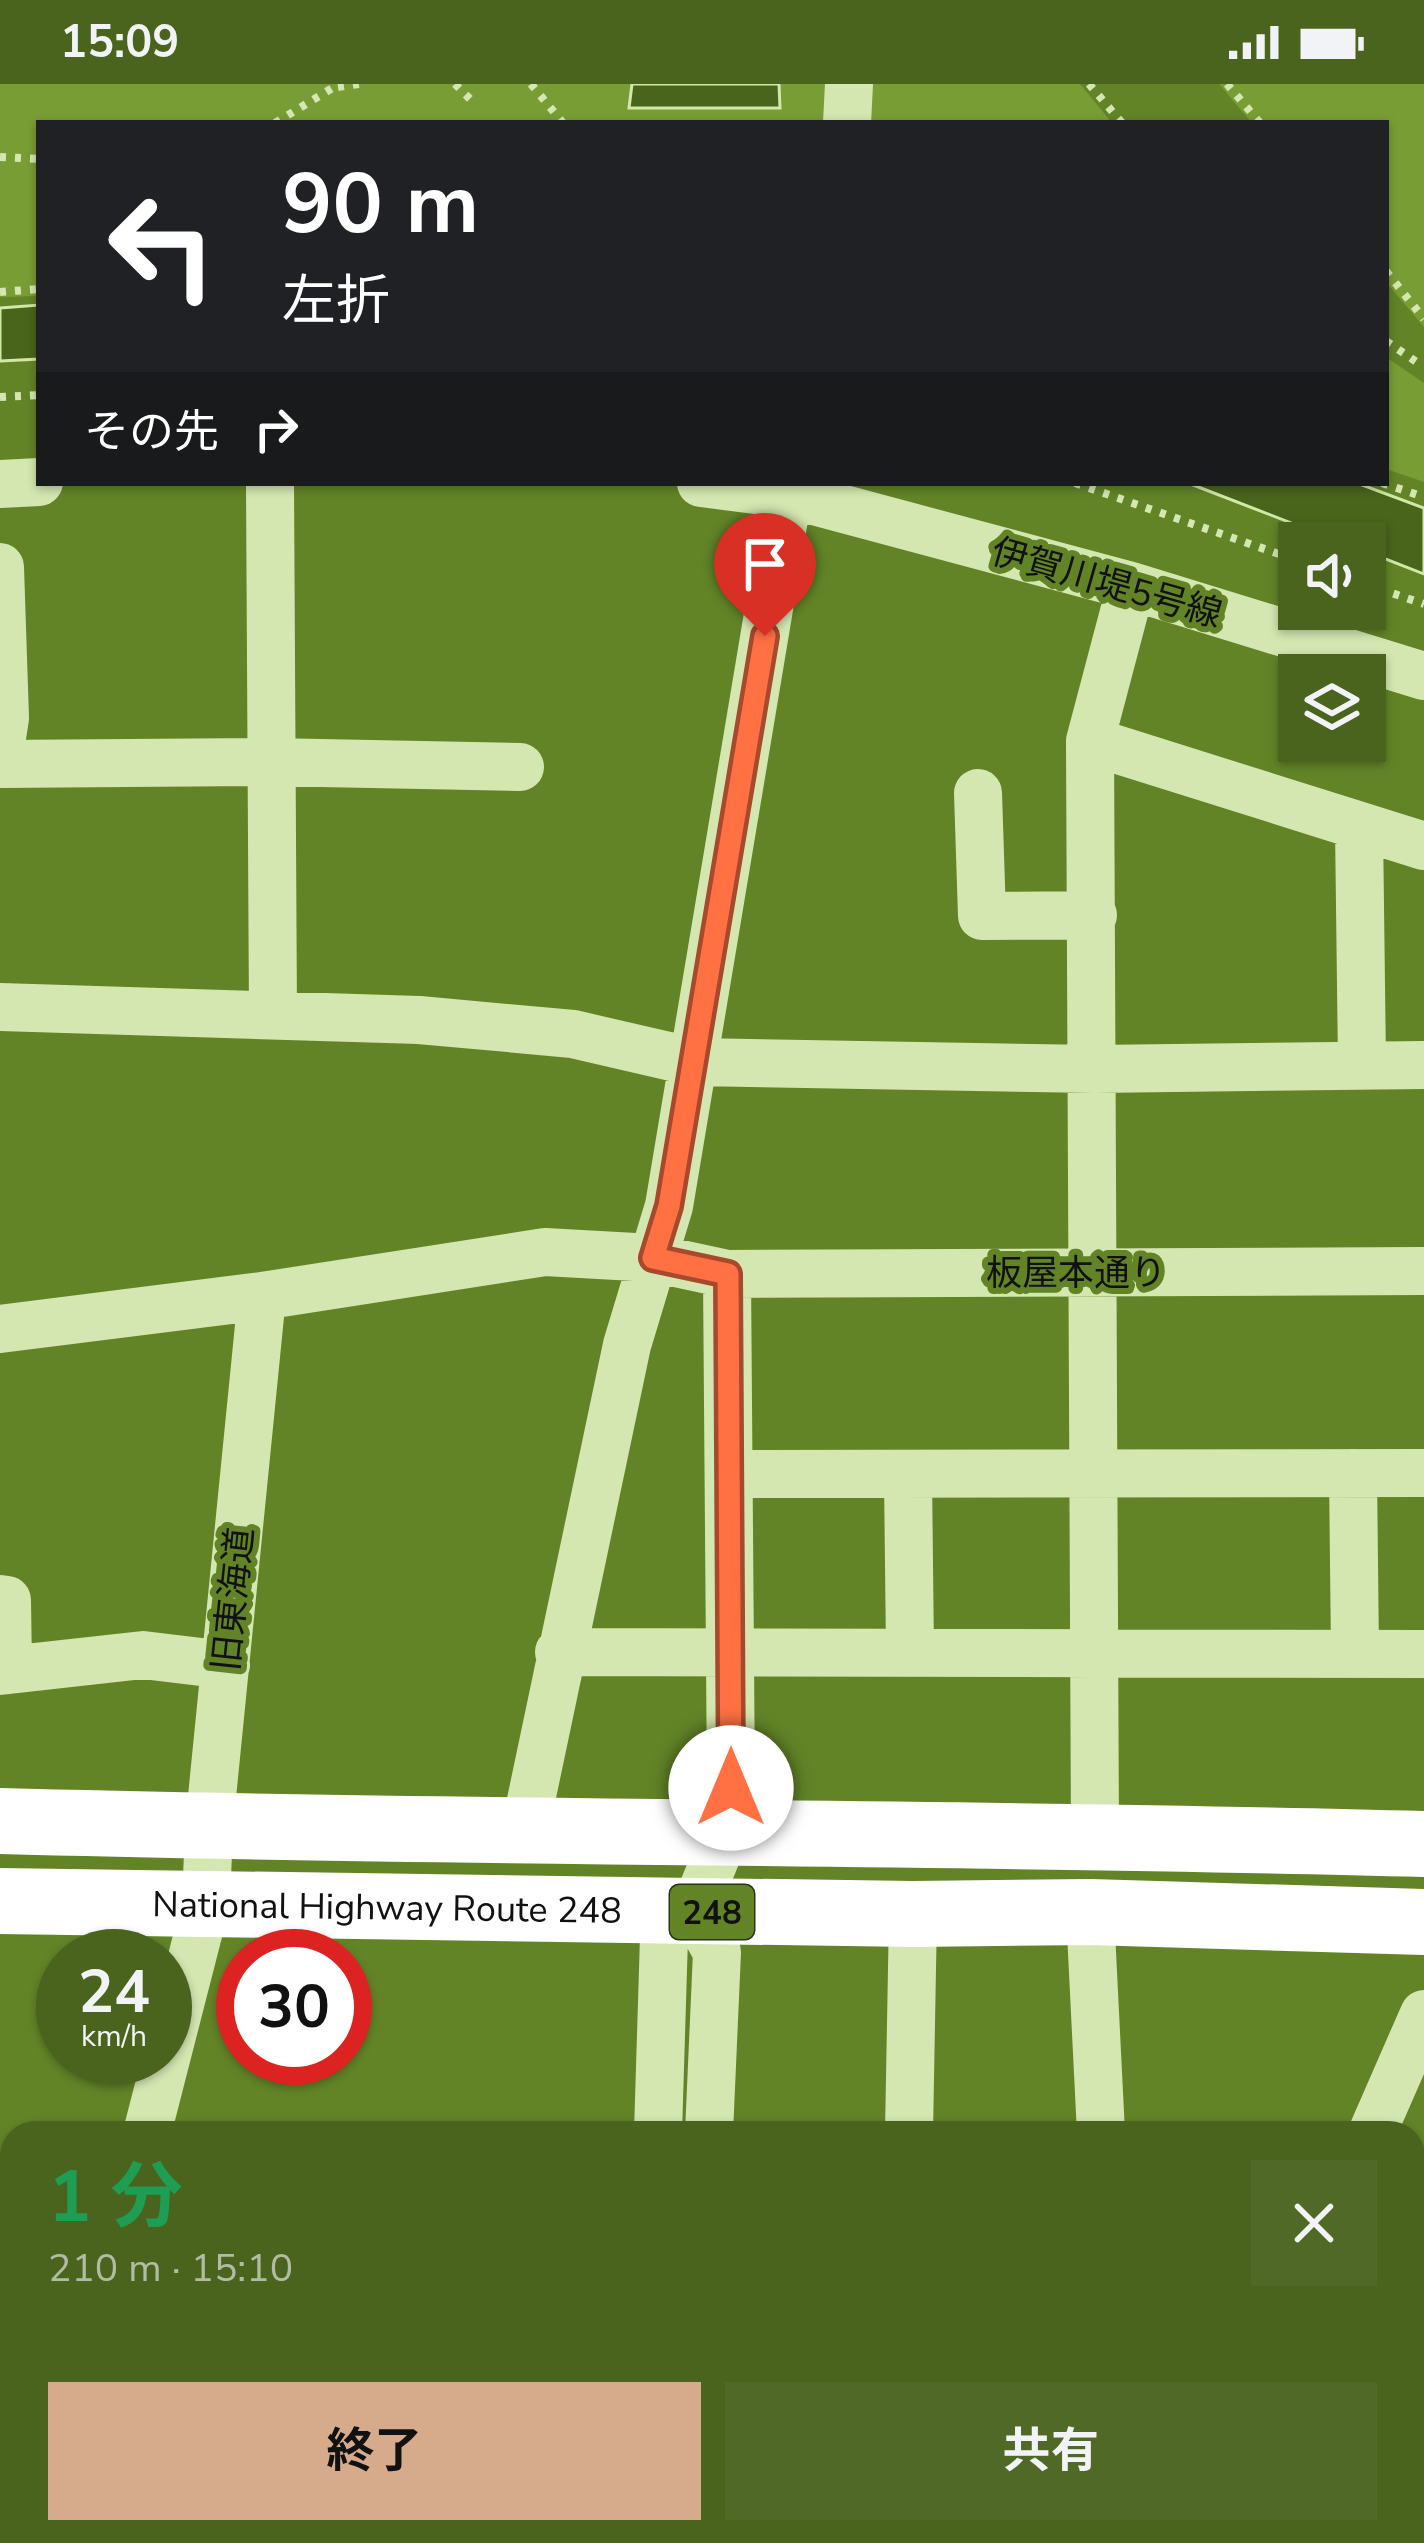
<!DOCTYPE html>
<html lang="ja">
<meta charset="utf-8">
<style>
:root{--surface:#4a631d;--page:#516926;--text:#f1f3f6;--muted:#b2bca4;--accent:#d6ab8b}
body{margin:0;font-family:"Nunito Sans","Noto Sans JP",sans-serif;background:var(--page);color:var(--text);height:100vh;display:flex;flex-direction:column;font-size:45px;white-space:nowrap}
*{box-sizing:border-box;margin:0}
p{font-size:39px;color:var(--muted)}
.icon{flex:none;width:66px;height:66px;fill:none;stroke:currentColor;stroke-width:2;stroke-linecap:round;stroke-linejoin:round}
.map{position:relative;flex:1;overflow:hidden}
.panel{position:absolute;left:0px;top:2037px;width:1425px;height:423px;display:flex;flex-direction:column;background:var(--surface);border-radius:36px 36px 0 0;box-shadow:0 3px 9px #0004}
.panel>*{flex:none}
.hud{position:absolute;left:36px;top:36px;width:1353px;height:366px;border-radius:0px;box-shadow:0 3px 9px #0004;background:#202124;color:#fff;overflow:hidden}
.tools{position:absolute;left:1278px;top:438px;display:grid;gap:24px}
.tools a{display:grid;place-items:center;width:108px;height:108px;border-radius:0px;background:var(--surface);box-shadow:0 3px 9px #0004;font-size:60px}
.speed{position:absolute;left:36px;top:1845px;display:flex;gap:24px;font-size:60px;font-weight:700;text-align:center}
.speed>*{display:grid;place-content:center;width:156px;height:156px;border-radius:50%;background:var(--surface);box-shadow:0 3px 9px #0004;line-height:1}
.speed small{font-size:30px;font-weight:400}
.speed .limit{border:18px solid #d22;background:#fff;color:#111}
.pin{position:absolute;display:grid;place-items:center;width:102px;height:102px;color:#fff;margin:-123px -51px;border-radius:50% 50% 50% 0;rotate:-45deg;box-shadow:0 0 12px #0007}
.pin .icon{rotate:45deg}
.me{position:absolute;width:132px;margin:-66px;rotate:0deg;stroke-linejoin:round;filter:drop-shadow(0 0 9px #0008)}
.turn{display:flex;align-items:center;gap:42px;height:252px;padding:0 48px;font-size:54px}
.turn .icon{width:156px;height:156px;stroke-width:2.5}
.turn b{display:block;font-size:84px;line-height:102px}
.then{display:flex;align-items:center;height:114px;padding:0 48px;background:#0003;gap:24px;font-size:45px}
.round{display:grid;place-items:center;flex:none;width:126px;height:126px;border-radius:0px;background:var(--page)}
.headline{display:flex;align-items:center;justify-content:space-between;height:204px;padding:0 48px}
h1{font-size:72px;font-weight:700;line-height:90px;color:#1e9e55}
.primary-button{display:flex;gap:24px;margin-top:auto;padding:24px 48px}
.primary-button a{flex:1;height:138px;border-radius:0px;background:var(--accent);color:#111;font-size:48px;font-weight:700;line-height:138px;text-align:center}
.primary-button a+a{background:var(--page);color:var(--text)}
.status{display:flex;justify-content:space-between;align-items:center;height:84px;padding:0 60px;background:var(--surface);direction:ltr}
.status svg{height:33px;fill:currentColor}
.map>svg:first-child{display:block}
.green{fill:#789d35}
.water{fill:#49651c;stroke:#d1e8a6;stroke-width:3}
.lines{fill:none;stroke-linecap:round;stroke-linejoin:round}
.path{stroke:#d4e7b1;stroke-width:8;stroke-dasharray:6 9;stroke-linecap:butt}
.minor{stroke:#d4e7b1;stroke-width:48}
.highway{stroke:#fff;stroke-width:66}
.rail-casing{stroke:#fff;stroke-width:14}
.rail{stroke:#628427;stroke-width:9;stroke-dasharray:27;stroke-linecap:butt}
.route-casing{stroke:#a6492c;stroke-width:30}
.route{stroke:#ff7043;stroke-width:21}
.labels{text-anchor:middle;stroke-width:12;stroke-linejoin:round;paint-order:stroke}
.shield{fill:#628427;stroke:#293418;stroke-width:3}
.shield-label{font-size:33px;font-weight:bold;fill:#111}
.street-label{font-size:36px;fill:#111;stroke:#628427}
</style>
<div class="status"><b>15:09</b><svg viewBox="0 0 49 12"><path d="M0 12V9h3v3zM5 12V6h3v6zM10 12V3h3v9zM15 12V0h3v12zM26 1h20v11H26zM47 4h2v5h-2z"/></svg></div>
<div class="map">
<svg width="1424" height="2459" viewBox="0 0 1424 2459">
<rect width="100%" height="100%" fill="#628427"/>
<!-- green -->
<path class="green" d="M0,0H1080L1112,39H39V212L0,213Z
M1219,0H1424V243L1386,198V39H1252Z
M1386,273L1424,299V398L1386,385Z"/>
<!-- water -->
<path class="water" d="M632,0H779L780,24H629Z
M39,221V275L0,277V224Z
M1188,399H1357L1424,424V490L1365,467V459H1343Z"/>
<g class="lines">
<!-- path -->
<path class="path" d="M455,0L473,18
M531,0L563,39
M1089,0L1122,39
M1227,0L1260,39
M338,3L359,0
M275,39L339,0
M0,73L39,75
M1386,187L1424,235
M0,208L39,205
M1386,257L1418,279L1424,278
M0,313L39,311
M1075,399L1299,477
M1382,399L1424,413
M1365,500L1424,520"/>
<!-- minor -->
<path class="minor" d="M847,39L849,0
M270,399L273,931
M701,399L788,410L1131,502L1424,592
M0,400L39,398
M0,483L5,634L0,666
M1090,657L1424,762
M0,680L270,678L520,683
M978,709L982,832L1093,831
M1359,743L1362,980
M0,923L419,936L573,950L694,978L1094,985L1424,981
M0,1245L262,1212L545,1168L653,1174L727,1190L1424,1187
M1353,1389L1355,1569
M729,1390L1424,1389
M908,1392L910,1568
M0,1515L7,1516L8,1586
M559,1568L1424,1570
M0,1587L143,1571L226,1581
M525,1745L627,1261L669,1122L790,399
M1095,1751L1090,657L1131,502
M694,1827L717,1868L709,2049
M1090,1828L1101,2049
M147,2049L206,1819L209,1743L262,1212
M658,2049L664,1853L694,1827L726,1748L731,1704L727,1190
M909,2049L913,1830
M1372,2049L1424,1930
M0,2126L12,2127
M1413,2393L1424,2370
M653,2448V2459
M704,2448V2459
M1086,2448L1113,2459
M53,2459L56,2448
M316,2459L317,2448
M1194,2459L1199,2448
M1382,2459L1387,2448"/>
<!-- highway -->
<g class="highway">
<path d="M0,1737C475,1750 949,1747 1424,1760"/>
<path id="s1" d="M0,1817L913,1830L1090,1828L1424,1838"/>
</g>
<defs>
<path id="rail" d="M1413,2179L1424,2155
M1413,2238L1424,2213
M1287,2459L1292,2448
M1314,2459L1319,2448"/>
</defs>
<!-- rail casing -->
<use href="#rail" class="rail-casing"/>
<!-- rail -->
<use href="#rail" class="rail"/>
</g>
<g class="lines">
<defs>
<path id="route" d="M731,1704L728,1190L653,1174L669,1122L765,552"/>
</defs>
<!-- route casing -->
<use href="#route" class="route-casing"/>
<!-- route -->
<use href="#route" class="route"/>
</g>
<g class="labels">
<!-- shield labels -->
<rect class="shield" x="670" y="1801" width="84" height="54" rx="9"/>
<g class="shield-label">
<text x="712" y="1840">248</text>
</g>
<!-- street labels -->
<g class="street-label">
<text transform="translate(1107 498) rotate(16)" y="13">伊賀川堤5号線</text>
<text x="1076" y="1201">板屋本通り</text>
<text transform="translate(232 1515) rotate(-84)" y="13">旧東海道</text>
<text dy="13" stroke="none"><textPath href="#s1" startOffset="387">National Highway Route 248</textPath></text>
</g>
</g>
</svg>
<div class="tools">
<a><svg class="icon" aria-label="sound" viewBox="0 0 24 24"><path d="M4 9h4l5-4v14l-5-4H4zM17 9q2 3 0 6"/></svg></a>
<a><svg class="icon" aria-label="layers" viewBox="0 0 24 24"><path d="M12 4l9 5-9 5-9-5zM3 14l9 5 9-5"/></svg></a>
</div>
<div class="speed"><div>24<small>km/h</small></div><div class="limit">30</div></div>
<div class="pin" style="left:765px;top:552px;background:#d93025"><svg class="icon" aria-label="arrive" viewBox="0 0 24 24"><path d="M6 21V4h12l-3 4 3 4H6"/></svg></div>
<svg class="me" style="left:731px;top:1704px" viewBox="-20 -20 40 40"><circle r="19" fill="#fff"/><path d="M0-13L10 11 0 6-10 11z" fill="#ff7043"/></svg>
<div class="hud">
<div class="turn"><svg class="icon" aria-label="left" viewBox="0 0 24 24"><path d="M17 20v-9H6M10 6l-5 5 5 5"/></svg><div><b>90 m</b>左折</div></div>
<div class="then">その先<svg class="icon" aria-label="right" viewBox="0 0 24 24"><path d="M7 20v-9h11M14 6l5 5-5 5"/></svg></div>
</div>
<section class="panel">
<div class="headline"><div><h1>1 分</h1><p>210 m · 15:10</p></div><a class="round"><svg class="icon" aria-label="close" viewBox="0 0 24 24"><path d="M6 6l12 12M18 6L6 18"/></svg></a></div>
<div class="primary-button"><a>終了</a><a>共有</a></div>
</section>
</div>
